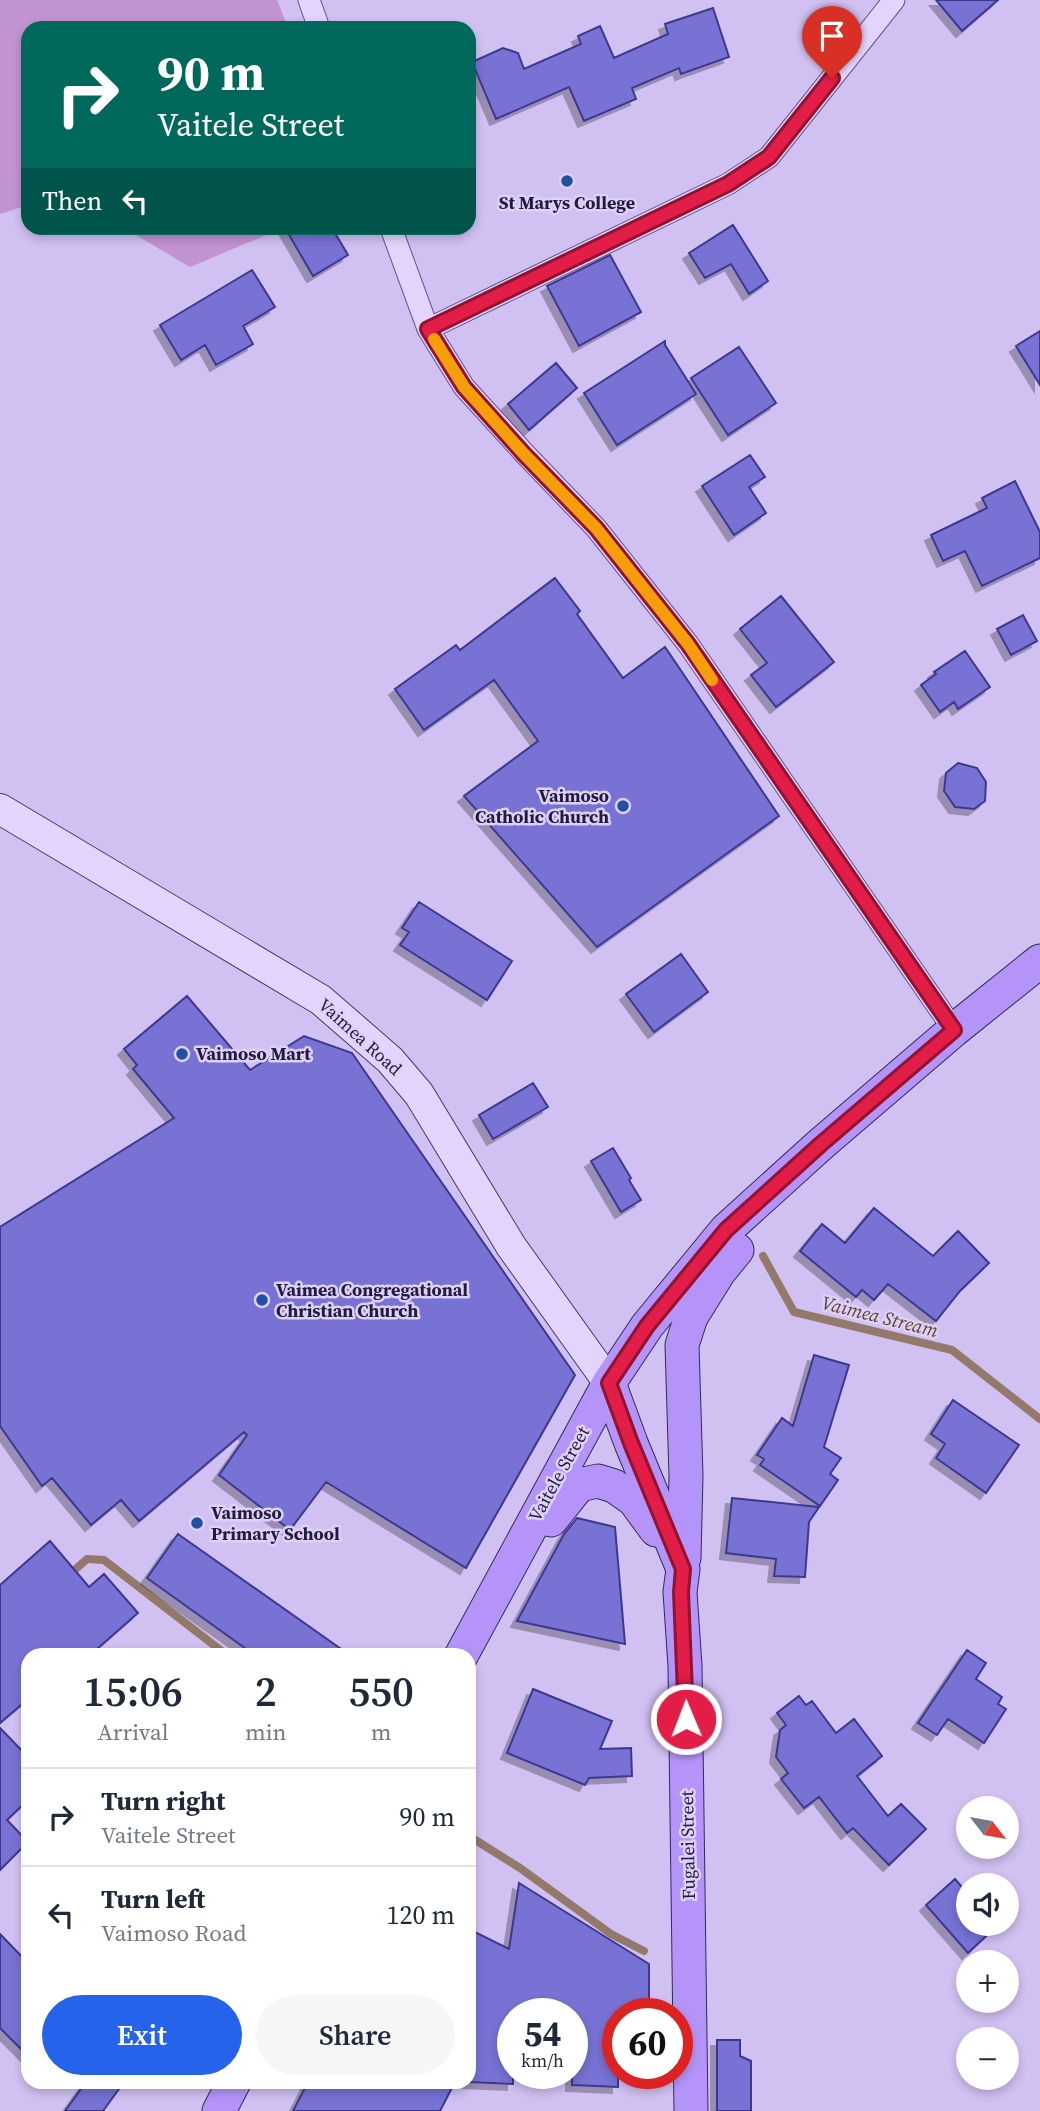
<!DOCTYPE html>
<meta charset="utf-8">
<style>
:root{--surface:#fff;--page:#f6f6f7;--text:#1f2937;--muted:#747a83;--line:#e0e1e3;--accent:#2563eb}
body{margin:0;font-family:"Source Serif 4",serif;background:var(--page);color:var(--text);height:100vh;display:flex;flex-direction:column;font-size:26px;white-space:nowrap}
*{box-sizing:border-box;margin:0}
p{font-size:23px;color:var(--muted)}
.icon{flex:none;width:38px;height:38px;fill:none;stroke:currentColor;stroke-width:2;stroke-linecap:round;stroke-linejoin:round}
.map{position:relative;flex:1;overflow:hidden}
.sheet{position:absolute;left:21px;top:1648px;width:455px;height:441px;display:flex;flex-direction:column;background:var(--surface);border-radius:21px;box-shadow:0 4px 10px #0003}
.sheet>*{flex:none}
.guide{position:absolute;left:21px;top:21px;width:455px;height:214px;border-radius:21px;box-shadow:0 4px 10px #0003;background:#00695c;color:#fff;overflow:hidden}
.needle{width:46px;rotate:121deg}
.fabs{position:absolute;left:956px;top:1796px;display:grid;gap:14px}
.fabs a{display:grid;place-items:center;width:63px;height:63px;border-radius:50%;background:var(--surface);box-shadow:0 4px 10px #0003;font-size:35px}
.speed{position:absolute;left:497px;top:1998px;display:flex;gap:14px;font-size:35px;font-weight:700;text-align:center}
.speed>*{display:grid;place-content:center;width:91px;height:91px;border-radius:50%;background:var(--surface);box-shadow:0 4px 10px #0003;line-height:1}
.speed small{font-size:18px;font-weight:400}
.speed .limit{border:10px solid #d22;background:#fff;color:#111}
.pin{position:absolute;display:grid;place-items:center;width:60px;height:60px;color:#fff;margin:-72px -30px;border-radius:50% 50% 50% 0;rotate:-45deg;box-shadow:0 0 7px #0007}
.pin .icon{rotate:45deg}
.me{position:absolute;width:77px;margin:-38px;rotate:359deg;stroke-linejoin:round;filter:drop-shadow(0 0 5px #0008)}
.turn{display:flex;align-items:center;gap:24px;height:147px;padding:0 21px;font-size:32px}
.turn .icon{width:91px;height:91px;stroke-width:2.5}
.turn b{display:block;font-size:49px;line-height:60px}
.then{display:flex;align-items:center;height:66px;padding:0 21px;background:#0003;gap:14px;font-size:26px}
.eta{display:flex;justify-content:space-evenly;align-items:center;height:119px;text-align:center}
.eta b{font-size:42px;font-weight:600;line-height:49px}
.primary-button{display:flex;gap:14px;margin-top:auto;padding:14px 21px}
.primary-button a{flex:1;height:80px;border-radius:42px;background:var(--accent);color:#fff;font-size:28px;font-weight:600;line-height:80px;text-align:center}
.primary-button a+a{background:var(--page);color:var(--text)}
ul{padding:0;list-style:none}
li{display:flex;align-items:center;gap:21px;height:98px;padding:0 21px;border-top:2px solid var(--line)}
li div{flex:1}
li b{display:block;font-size:26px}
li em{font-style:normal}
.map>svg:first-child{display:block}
.green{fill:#c293d1}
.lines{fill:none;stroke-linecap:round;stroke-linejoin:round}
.stream{stroke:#937969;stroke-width:8}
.building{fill:#7772d4;stroke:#3c398f;stroke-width:2;filter:url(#shadow)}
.street-casing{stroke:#5f568d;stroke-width:23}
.secondary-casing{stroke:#41396f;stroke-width:32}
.primary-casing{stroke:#302b5a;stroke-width:35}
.street{stroke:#e2d4fc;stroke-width:21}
.secondary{stroke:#e2d4fc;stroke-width:30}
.primary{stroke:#b594f9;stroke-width:33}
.route-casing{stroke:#92132f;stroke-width:18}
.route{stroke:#e11d48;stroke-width:12}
.slow{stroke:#f59e0b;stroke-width:12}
.poi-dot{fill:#2050a2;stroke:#ded0f9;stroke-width:2.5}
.labels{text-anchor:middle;stroke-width:5;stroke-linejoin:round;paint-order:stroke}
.poi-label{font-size:18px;font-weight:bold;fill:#201c3b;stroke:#ded0f9;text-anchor:start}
.street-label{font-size:18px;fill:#201c3b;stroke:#ded0f9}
.water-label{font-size:19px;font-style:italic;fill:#5d4729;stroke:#ded0f9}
</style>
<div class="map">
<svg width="1040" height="2111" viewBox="0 0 1040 2111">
<defs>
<filter id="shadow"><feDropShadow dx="-6" dy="6" stdDeviation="0" flood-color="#0004"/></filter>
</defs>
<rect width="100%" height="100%" fill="#d1c0f2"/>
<!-- green -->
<path class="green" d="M0,0H277L288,28H28V205L0,214Z
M124,228H283L190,267Z"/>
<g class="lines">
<!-- stream -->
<path class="stream" d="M763,1256L794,1312L952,1350L1040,1419
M68,1576L87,1559L104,1560L228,1656
M469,1836L520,1868L611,1934L644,1951"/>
</g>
<!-- building -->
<path class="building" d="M936,0H998L962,31Z
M713,8L729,57L681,74L679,68L632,88L636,99L584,121L569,87L496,119L472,62L503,48L518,53L524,69L581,44L578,36L600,26L614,58L668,34L665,24Z
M733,225L768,281L749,294L731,264L705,278L689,253Z
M285,228H332L348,255L313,276Z
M610,255L641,312L579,346L547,286Z
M252,270L275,307L243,326L253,344L216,365L205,345L181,360L160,325Z
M1040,331V385L1016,346Z
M665,341V345L696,394L617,445L584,393Z
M739,347L776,403L728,435L691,378Z
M556,363L577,388L529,430L508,404Z
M750,455L765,477L749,487L766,513L734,535L702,486Z
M1015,481L1040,532V558L982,586L965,551L943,561L931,535L987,508L982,498Z
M555,578L580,611L577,614L623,678L665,647L779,816L597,947L464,796L538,741L494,680L424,730L395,689L456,645L460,650Z
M781,596L834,662L776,707L751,675L767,663L740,629Z
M1023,615L1037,641L1011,655L997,629Z
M965,651L990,687L958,709L954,702L940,712L921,685L936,674L934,672Z
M958,763L977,768L986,782L985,801L974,809L955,807L944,791L946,773Z
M419,902L512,961L487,1000L400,945L409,932L402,928Z
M681,954L708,992L654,1032L626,994Z
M187,996L250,1070L304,1036L352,1053L575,1375L466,1568L326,1482L290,1530L219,1475L247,1435L244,1432L139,1521L121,1500L91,1525L52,1478L42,1486L0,1426V1227L174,1118L133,1069L137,1065L124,1049Z
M533,1083L548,1107L493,1139L479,1115Z
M613,1148L631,1178L629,1180L641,1200L621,1212L591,1161Z
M874,1208L933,1256L958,1231L989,1263L960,1291L936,1321L888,1284L874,1300L862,1290L856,1297L800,1251L822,1224L845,1243Z
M814,1355L849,1365L824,1447L841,1458L830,1474L838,1480L820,1506L760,1465L764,1459L757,1455L782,1418L793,1426Z
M953,1400L1019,1445L986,1493L936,1458L945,1444L931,1434Z
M732,1498L819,1507L809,1522L805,1577L774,1576L776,1559L726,1553Z
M577,1518L615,1527L625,1644L517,1621L564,1534Z
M178,1534L351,1656H256L147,1578Z
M50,1541L89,1587L104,1574L138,1613L89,1656H28V1699L0,1723V1585Z
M967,1650L986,1663L976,1679L1002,1697L998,1704L1006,1709L984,1743L948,1719L937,1735L918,1723Z
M533,1689L612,1721L600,1749L631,1748L632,1776L589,1778L585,1785L507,1753Z
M799,1696L806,1705L812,1701L836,1733L854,1719L882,1756L857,1776L888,1816L901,1804L926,1829L889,1865L853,1828L847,1833L819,1797L804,1808L781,1779L788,1773L776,1757L780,1730L786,1725L777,1713Z
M0,1728L28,1757V1800L7,1820L28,1842L0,1870Z
M955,1879L968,1894V1923H1000L968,1953L926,1905Z
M519,1883L649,1964V2014H618V2087L572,2085V2014H513V2084L469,2082V1929L509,1949Z
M0,1934L28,1963V2056L0,2028Z
M717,2040H740V2056L751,2061V2111H717Z
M86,2082H124L103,2111H65Z
M308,2082H455L440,2111H293Z"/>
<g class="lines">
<defs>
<path id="street" d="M309,0L319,28
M391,228L428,329L464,387L525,454L596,528L688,644L954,1030
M428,329L728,184L769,157L894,0"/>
<path id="secondary" d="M0,809L321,1000L390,1060L419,1094L511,1246L609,1383"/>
<path id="primary" d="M609,1383L631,1443L683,1569L680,1592L685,1666L691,2111
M551,1520L579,1485L598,1481L614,1486L634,1500L656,1530
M684,1558L686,1476L682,1345L691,1317L719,1272L737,1250
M461,1656L609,1383L647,1326L726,1230L821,1144L954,1030L1040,961
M219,2111L234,2082"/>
</defs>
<!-- street casing -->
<use href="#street" class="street-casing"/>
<!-- secondary casing -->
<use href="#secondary" class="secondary-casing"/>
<!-- primary casing -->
<use href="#primary" class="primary-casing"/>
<!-- street -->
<use href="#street" class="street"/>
<!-- secondary -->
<use href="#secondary" class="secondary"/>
<!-- primary -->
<use href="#primary" class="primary"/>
</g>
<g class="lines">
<defs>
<path id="route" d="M686,1719L681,1592L683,1569L631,1443L609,1383L647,1326L726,1230L821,1144L954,1030L688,644L596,528L524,454L464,387L428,329L728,184L769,157L832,78"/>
</defs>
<!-- route casing -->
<use href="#route" class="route-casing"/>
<!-- route -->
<use href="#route" class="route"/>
<!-- slow -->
<path class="slow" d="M434,339L464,387L524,454L596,528L688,644L712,680"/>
</g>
<!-- markers -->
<g class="poi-dot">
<circle cx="567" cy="181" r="7"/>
<circle cx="623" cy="806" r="7"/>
<circle cx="182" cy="1054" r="7"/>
<circle cx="262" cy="1300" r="7"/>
<circle cx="197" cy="1523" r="7"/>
</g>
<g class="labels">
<!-- poi labels -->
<g class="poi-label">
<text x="567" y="209" text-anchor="middle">St Marys College</text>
<text x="609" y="802" text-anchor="end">Vaimoso<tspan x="609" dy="21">Catholic Church</tspan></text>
<text x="196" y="1060">Vaimoso Mart</text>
<text x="276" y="1296">Vaimea Congregational<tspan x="276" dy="21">Christian Church</tspan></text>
<text x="211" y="1519">Vaimoso<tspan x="211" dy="21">Primary School</tspan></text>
</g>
<!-- street labels -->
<g class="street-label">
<text transform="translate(360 1037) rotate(42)" y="6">Vaimea Road</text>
<text transform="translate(559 1474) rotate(-61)" y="6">Vaitele Street</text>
<text transform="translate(688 1845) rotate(-91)" y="6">Fugalei Street</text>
</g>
<!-- water labels -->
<g class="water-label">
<text transform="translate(880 1316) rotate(14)" y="7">Vaimea Stream</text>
</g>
</g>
</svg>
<div class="fabs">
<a><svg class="needle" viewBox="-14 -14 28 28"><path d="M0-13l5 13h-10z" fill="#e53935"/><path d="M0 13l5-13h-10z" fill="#747a83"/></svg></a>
<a><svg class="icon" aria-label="sound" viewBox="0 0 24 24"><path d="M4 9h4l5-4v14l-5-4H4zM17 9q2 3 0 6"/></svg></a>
<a>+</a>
<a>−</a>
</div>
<div class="speed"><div>54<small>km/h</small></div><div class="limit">60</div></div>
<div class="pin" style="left:832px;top:78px;background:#d93025"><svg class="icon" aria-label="arrive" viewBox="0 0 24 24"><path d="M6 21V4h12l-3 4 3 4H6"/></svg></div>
<svg class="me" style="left:686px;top:1719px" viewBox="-20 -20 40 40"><circle r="17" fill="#e11d48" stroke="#fff" stroke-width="3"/><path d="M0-11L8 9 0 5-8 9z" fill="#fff"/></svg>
<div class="guide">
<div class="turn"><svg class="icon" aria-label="right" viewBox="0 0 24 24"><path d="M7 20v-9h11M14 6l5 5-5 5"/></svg><div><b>90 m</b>Vaitele Street</div></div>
<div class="then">Then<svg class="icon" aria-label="left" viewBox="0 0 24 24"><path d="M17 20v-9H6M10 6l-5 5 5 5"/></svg></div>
</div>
<section class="sheet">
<div class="eta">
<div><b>15:06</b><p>Arrival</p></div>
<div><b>2</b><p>min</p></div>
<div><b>550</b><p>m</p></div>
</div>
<ul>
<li><svg class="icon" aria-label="right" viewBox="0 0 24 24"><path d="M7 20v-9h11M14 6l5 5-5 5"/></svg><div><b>Turn right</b><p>Vaitele Street</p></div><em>90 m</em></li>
<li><svg class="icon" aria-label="left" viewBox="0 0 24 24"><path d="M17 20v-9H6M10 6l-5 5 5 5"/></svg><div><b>Turn left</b><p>Vaimoso Road</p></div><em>120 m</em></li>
</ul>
<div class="primary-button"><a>Exit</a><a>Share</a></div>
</section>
</div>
